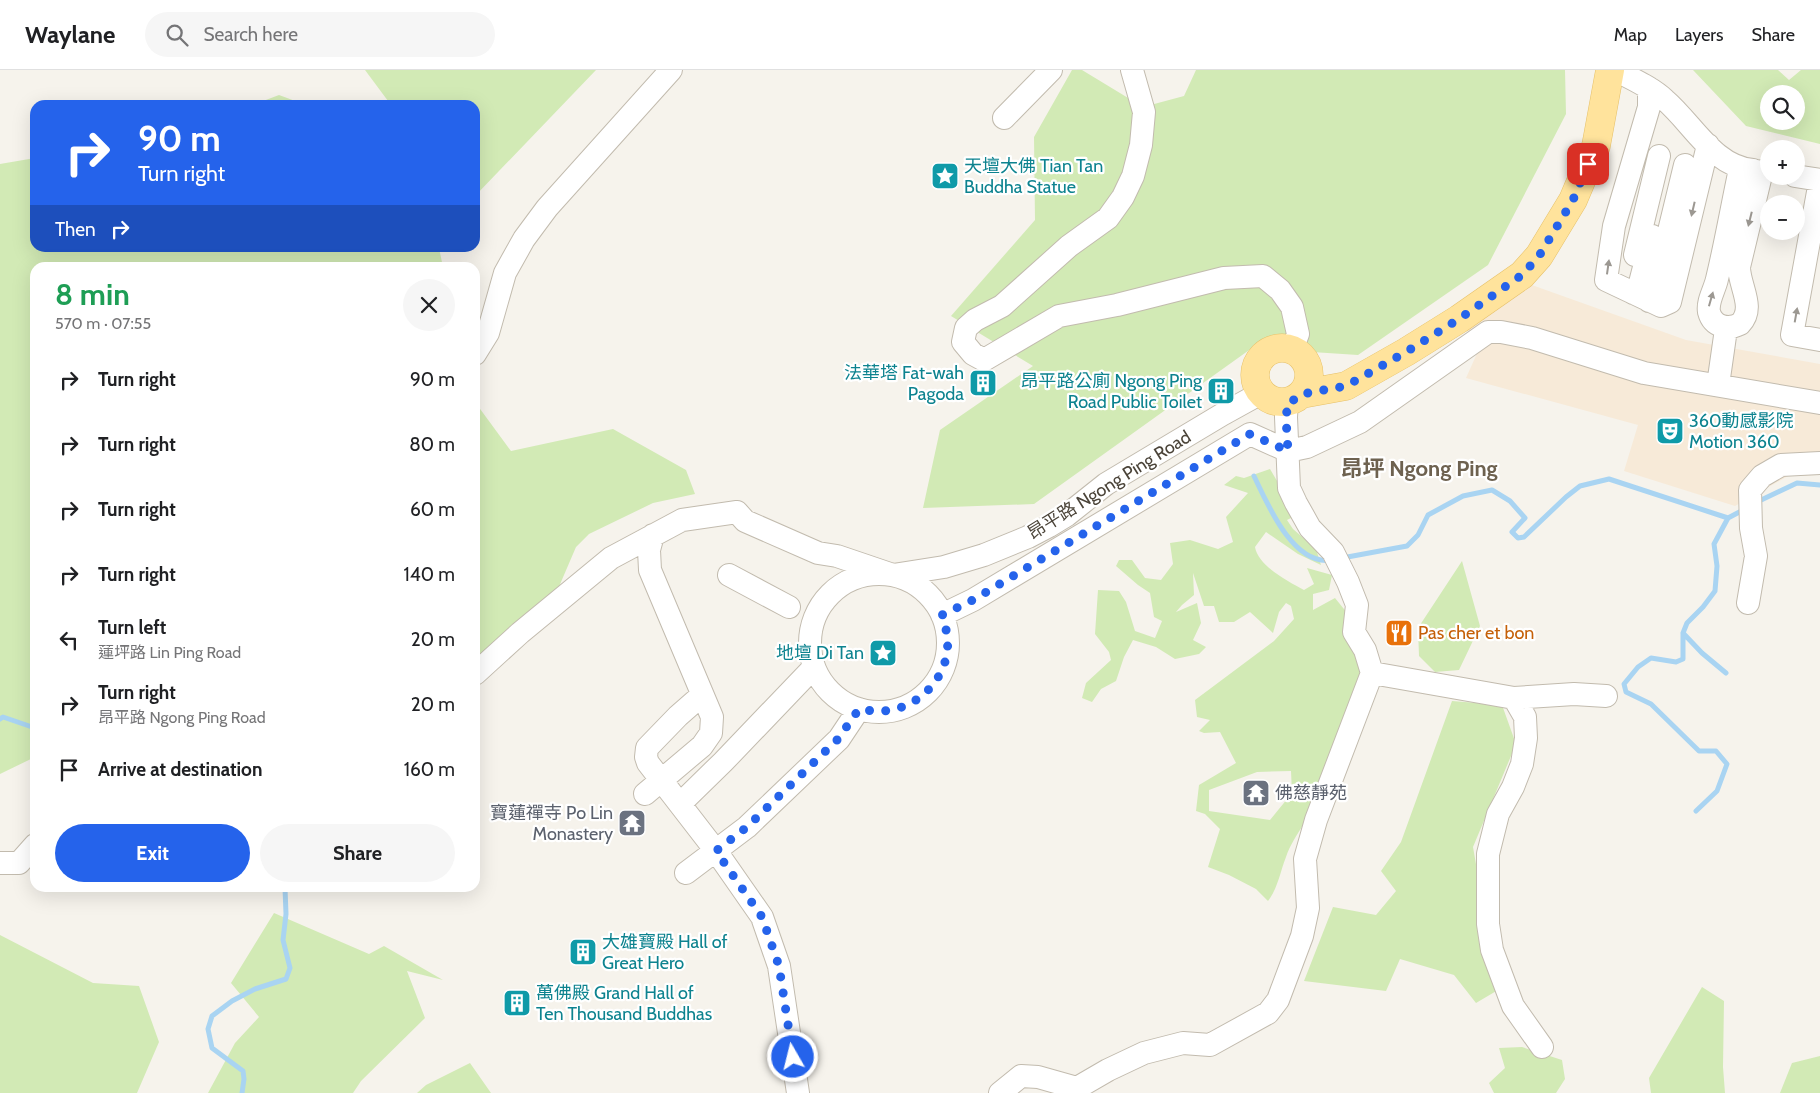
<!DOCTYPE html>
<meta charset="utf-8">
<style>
:root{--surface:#fff;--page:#f6f6f6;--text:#202124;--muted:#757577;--line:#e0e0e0;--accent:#2563eb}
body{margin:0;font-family:Cabin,"Noto Sans TC",sans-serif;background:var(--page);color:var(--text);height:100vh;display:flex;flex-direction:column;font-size:19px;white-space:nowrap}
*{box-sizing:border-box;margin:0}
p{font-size:16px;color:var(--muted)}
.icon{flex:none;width:28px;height:28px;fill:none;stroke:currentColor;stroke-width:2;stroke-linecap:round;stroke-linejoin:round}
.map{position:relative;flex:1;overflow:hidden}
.sheet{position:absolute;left:30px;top:192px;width:450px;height:630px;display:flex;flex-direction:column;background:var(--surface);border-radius:15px;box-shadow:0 5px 20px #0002}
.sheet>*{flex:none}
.banner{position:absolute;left:30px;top:30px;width:450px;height:152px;border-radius:15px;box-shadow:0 5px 20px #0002;background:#2563eb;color:#fff;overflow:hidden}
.fabs{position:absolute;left:1760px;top:15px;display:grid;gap:10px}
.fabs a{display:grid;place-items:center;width:45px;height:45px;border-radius:50%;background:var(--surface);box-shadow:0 5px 20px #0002;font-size:25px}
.pin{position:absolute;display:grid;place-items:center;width:42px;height:42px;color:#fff;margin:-21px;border-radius:10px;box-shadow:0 2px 8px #0006}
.me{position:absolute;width:55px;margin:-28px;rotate:352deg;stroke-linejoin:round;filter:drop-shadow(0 0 4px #0008)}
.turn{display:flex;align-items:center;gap:18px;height:105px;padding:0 25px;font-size:22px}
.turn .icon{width:65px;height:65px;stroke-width:2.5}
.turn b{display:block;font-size:35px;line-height:42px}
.then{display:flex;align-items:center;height:48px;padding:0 25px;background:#0003;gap:10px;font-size:19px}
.round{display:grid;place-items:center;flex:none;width:52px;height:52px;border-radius:26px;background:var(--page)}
.head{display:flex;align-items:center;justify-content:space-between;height:85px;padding:0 25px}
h1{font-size:30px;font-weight:800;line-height:38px;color:#1e9e55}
.action{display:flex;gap:10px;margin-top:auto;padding:10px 25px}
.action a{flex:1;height:58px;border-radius:30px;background:var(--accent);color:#fff;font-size:20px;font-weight:800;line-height:58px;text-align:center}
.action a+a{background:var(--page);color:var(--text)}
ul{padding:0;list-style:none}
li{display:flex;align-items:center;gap:15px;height:65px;padding:0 25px}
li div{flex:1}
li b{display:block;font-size:19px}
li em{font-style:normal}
header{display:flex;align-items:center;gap:30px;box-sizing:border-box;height:70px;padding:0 25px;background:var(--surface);border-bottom:1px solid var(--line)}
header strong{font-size:24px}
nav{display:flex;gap:28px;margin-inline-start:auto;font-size:18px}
.search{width:350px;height:45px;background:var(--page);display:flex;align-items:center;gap:12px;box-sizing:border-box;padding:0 18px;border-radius:28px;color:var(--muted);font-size:19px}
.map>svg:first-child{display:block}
.commercial{fill:#f7ead8}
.green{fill:#d2eab5;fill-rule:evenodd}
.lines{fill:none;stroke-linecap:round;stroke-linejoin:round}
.stream{stroke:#a9d4f2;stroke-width:5}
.minor-casing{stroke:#c2bbae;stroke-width:24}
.major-casing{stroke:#e6c16a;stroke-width:29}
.minor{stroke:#fff;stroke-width:22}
.major{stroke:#ffe39c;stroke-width:28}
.oneway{fill:#9c9892}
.route{stroke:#2563eb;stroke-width:9;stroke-dasharray:0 16.2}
.labels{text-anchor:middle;stroke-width:4.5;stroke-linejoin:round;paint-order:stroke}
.culture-label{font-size:18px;fill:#0d838f;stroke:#fff;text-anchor:start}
.street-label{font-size:18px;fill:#4b4439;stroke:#fff}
.food-label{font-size:18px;fill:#c56008;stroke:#fff;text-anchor:start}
.worship-label{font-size:18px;fill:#5b616d;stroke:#fff;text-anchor:start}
.district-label{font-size:22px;font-weight:bold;fill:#6e6250;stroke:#fff}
</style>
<header>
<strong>Waylane</strong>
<div class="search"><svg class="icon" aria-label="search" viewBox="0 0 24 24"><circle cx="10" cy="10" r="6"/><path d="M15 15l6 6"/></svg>Search here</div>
<nav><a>Map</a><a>Layers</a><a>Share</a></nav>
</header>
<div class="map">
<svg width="1820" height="1023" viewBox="0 0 1820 1023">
<rect width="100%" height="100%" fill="#f6f3ec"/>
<!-- commercial -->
<path class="commercial" d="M1529,214L1686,270L1820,294V405L1788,406L1735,436L1624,401L1638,355L1466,308L1479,279L1467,258Z"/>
<!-- green -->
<path class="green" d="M365,0H596L475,126V35H391Z
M1072,0H1082L1143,37L1184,26L1196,0H1565L1566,44L1488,195L1358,285L1252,278L1034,434L923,438L940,360L1033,296L951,246L1035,150L1034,67Z
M1693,0H1778L1789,10L1801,0H1820V74L1746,56ZM1769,24H1796V51H1769Z
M279,25L306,35H253Z
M35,88V178H439L443,197L35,198V687L0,704V94Z
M475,332L511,381L613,359L686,400L695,424L653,433L589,464L576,477L558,519L475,606Z
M1270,399L1297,445L1287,450L1293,459L1316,479L1321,495L1298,484L1266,462L1255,477C1258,496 1288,511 1304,520L1314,514L1307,498L1332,505L1329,520L1313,524V540L1335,528L1348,544L1363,602L1303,755C1297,765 1290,775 1286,787C1280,802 1278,818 1268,831L1256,819L1229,805L1208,797L1220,759L1205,744L1196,741L1199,715L1236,693L1220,662L1204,663L1199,661L1210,650L1197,647L1195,630L1274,571L1294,549L1291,536L1286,533L1279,542L1273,563L1250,542L1234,552H1219L1214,536H1204L1193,503L1194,525L1182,535L1176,542L1197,533L1201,553L1193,570L1206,577L1199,584L1175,589L1156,577L1133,570L1124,587L1116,611L1101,619L1092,632L1082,628L1086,613L1111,590L1109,582L1095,564L1098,520L1119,521L1126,532L1135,561L1155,568L1162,551L1154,547L1150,523L1138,515L1116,496L1119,490H1132L1145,508L1161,510L1173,494L1170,473L1190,470L1218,479L1233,472L1226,447L1248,423L1224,415L1236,406L1244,408ZM1291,701L1292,723L1270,750L1209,741V720L1257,702Z
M1462,491L1480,556L1459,600L1435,602L1419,586L1418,558Z
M1452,631L1502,635L1516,674L1473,777L1498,920L1476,933L1454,905L1400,889L1386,921L1304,911L1333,837L1376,845L1396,821L1381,801L1401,772Z
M274,843L369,884L384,876L443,910L407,901L425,948L361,1011L353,1023H208L235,973L259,947L231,913Z
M0,865L93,913L139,916L159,972L137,1023H0Z
M1702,917L1724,931L1723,997L1725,1023H1651L1649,1008Z
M1522,977L1562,990L1565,1009L1556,1023H1494L1489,1013L1505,998L1499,978Z
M1820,986V1023H1780L1792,993Z
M470,993L491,1023H417L426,1015Z"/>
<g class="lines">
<!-- stream -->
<path class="stream" d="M1254,406C1267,433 1293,496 1331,490
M1757,432L1797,413L1820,415
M1342,488L1407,476L1418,465L1428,445L1463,426L1492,420L1510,431L1525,448L1512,462L1518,468L1524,467L1566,427L1580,416L1609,409L1728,448L1745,439
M1683,563L1702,583L1726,603
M0,649L3,647L35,658
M1696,741L1717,721L1727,694L1716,681H1699L1651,634L1626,622L1624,614L1638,597L1651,588L1676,592L1683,589V563L1687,553L1703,537L1715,521L1717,496L1714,474L1728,448
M242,1023L244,1009L243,1001L212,978L208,959L212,946L232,931L255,919L286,909L290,898L283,870L286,844L285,818"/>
<defs>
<path id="minor" d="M1132,0L1144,42L1141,75L1133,106L1123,127L1108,148L1069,176L1002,236L975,250L966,258L963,272L973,284L984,290L1059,246L1117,235L1224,208L1263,206L1280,220L1292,237L1298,264L1292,279
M1615,0C1632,9 1651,17 1665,30C1693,54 1714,97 1753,100
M1649,18V37L1614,156L1606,210L1661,236L1670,232L1708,75
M1004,48L1051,0
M1740,99C1732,136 1726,172 1717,209C1715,219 1707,231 1709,242C1713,257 1728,260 1740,254C1756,238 1739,216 1739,197L1762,101
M1795,106L1820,110
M1820,111L1792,265L1820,270
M1635,185L1659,86
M1633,223L1640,213L1652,166
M1649,231L1654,223L1685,95
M475,284L488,263L505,203L524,169L547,138L671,0
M1718,315L1725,266
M1287,332L1286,347L1289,418L1296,433L1310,458L1333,482L1348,512L1357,535L1354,562L1365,580L1372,603
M810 573a69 69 0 1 1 138 0a69 69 0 1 1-138 0Z
M729,505L789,537
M1748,533L1756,486L1751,458L1750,420L1762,406L1781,395L1820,393
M942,545L973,530L1250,364L1288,381L1307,377L1360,352L1488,262H1501L1532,268L1644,303L1820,333
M475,604L520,563L611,488L682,450L737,442L745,451L818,483L837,486L893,505L944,497L984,485L1028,467L1049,456L1067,445L1106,414L1223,344L1261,323
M702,625L678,646L647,678L646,687L648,693L716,781L762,847L779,896L798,1023
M1514,628L1574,624L1606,626
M645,724L702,676L711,663L712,647L650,500L649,480L653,465
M680,734L723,692L814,597
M0,793H19L35,775
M686,803L747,757L839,669L859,639
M1000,1023L1021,1006L1038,1007L1077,1018L1108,1000L1144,983L1183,973L1210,975L1268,943L1278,930L1302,866L1308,838L1305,789L1316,750L1372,603L1514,628L1525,647L1526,668L1522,694L1513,717L1498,744L1488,784V854L1492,880L1513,936L1542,977"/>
<path id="major" d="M1255 305a27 27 0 1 1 54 0a27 27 0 1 1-54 0Z
M1302,324L1346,316L1406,282L1459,249L1522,205L1539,186L1573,130L1596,76L1610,0"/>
</defs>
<!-- minor casing -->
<use href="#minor" class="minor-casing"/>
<!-- major casing -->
<use href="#major" class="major-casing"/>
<!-- minor -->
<use href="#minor" class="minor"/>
<!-- major -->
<use href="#major" class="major"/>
</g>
<!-- one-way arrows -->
<defs><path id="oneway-solid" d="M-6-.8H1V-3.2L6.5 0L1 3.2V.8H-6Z" transform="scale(1.25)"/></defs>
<g class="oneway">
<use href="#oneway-solid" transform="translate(1693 139) rotate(103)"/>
<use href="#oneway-solid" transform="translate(1750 149) rotate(104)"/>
<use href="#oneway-solid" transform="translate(1608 197) rotate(-82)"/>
<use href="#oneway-solid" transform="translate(1711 229) rotate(-74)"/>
<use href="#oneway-solid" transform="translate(1796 245) rotate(-80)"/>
</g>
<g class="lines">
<!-- route -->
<path class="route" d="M793,987L779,896L762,847L716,781L747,757L838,669L859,639C865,640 872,641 878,641C911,642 942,616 947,583C949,570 946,557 942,545L973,530L1250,364L1288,381L1286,348L1288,332L1296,329L1302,324L1346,316L1406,282L1459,249L1522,205L1539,186L1573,130L1588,94"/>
</g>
<!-- icons -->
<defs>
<symbol id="sight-square" viewBox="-11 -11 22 22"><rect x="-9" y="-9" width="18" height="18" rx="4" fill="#0f9aa8" stroke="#fff"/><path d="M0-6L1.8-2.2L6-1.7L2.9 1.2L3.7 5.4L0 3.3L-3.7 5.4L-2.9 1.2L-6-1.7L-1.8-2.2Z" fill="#fff"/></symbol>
<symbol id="building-square" viewBox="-11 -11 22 22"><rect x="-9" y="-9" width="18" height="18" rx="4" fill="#0f9aa8" stroke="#fff"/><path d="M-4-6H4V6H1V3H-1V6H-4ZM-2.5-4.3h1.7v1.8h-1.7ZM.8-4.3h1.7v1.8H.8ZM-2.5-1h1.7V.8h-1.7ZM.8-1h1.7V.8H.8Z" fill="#fff"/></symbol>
<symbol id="theatre-square" viewBox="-11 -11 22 22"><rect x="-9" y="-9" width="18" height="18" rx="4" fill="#0f9aa8" stroke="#fff"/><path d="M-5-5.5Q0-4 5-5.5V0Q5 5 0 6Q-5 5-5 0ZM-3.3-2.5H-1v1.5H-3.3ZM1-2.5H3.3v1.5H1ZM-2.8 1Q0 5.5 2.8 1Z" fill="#fff"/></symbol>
<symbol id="restaurant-square" viewBox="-11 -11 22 22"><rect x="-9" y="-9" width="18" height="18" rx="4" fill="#e8710a" stroke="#fff"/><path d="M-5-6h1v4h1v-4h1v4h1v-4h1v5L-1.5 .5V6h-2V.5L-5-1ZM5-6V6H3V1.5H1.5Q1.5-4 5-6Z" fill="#fff"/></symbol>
<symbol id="temple-square" viewBox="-11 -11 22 22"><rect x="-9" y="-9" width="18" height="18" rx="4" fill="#6b7280" stroke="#fff"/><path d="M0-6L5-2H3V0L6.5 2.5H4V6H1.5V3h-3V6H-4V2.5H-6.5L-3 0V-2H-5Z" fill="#fff"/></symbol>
</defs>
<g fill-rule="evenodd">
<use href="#sight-square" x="929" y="90" width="32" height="32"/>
<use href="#building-square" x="967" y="297" width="32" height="32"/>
<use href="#building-square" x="1205" y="305" width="32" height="32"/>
<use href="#theatre-square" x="1654" y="345" width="32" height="32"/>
<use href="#restaurant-square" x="1383" y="547" width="32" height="32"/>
<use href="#sight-square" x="867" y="567" width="32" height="32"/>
<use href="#temple-square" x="1240" y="707" width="32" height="32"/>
<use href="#temple-square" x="616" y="737" width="32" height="32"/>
<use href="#building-square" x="567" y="866" width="32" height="32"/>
<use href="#building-square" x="501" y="917" width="32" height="32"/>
</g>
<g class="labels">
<!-- culture labels -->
<g class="culture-label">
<text x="964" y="102">天壇大佛 Tian Tan<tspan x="964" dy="21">Buddha Statue</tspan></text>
<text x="964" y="309" text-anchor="end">法華塔 Fat-wah<tspan x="964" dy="21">Pagoda</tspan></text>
<text x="1202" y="317" text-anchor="end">昂平路公廁 Ngong Ping<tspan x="1202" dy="21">Road Public Toilet</tspan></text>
<text x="1689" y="357">360動感影院<tspan x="1689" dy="21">Motion 360</tspan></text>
<text x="864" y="589" text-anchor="end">地壇 Di Tan</text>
<text x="602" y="878">大雄寶殿 Hall of<tspan x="602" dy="21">Great Hero</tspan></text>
<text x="536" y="929">萬佛殿 Grand Hall of<tspan x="536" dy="21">Ten Thousand Buddhas</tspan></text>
</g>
<!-- street labels -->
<g class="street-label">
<text transform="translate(1109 415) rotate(-32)" y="6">昂平路 Ngong Ping Road</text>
</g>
<!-- food labels -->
<g class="food-label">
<text x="1418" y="569">Pas cher et bon</text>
</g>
<!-- worship labels -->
<g class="worship-label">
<text x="1275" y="729">佛慈靜苑</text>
<text x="613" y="749" text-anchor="end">寶蓮禪寺 Po Lin<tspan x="613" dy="21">Monastery</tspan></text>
</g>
<!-- district labels -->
<g class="district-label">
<text x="1419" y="406">昂坪 Ngong Ping</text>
</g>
</g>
</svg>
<div class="fabs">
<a><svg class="icon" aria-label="search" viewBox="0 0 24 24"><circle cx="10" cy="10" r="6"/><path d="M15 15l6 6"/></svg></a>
<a>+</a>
<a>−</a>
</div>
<div class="pin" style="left:1588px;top:94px;background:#d93025"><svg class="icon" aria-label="arrive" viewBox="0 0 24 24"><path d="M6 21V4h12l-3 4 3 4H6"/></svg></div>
<svg class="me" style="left:793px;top:987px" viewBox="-20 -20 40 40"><circle r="17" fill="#2563eb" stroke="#fff" stroke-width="3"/><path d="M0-11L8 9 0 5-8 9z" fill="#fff"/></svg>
<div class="banner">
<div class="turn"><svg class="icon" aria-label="right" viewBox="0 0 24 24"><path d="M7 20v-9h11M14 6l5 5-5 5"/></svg><div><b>90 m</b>Turn right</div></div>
<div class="then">Then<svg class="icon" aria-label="right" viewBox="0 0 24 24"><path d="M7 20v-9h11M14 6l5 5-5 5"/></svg></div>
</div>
<section class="sheet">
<div class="head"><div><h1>8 min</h1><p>570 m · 07:55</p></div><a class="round"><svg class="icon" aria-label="close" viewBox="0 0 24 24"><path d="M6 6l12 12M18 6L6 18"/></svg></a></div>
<ul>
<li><svg class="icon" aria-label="right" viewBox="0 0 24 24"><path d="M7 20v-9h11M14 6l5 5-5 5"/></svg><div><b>Turn right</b></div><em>90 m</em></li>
<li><svg class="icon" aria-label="right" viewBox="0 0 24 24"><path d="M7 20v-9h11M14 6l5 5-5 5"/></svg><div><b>Turn right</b></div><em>80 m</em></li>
<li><svg class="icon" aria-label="right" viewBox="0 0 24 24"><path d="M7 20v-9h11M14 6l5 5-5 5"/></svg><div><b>Turn right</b></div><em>60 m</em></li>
<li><svg class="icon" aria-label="right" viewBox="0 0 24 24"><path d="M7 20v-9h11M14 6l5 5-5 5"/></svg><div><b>Turn right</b></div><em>140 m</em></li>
<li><svg class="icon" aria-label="left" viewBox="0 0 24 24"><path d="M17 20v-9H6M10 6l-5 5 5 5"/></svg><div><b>Turn left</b><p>蓮坪路 Lin Ping Road</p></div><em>20 m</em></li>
<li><svg class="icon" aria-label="right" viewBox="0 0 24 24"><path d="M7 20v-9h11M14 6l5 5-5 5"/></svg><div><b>Turn right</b><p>昂平路 Ngong Ping Road</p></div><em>20 m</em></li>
<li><svg class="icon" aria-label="arrive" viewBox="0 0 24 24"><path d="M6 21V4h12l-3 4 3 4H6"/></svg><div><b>Arrive at destination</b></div><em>160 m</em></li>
</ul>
<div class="action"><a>Exit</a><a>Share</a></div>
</section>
</div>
